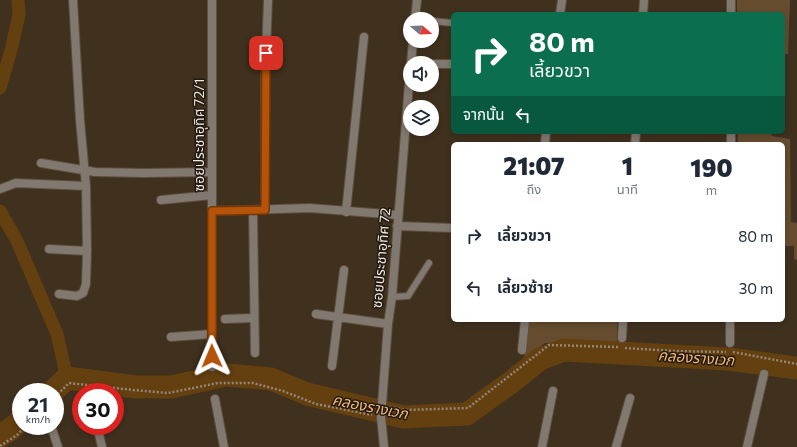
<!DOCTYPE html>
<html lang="th">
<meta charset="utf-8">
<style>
:root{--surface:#fff;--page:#f2f2f3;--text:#1f2937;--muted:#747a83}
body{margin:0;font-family:Commissioner,"Noto Sans Thai",sans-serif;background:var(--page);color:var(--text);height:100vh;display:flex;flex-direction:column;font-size:15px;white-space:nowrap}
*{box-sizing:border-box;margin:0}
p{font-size:13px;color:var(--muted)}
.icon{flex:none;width:22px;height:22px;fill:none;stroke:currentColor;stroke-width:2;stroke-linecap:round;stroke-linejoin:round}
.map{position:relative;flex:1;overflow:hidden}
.sheet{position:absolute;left:451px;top:142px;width:334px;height:180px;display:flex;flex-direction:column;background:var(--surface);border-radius:6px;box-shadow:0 2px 6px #0003}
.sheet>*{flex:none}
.guide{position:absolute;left:451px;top:12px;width:334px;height:122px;border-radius:6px;box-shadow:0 2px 6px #0003;background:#0b6e4f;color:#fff;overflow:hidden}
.needle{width:26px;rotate:109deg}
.tools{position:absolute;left:403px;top:12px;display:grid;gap:8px}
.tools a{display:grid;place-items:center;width:36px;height:36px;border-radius:50%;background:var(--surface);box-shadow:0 2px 6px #0003;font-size:20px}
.speed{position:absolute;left:12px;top:383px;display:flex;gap:8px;font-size:20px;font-weight:700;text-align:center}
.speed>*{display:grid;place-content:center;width:52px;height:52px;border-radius:50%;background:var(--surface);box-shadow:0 2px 6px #0003;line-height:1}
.speed small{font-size:10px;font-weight:400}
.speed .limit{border:6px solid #d22;background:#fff;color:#111}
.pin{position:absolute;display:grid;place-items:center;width:34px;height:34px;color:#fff;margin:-17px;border-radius:8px;box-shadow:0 2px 6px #0006}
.me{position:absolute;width:44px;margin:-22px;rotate:359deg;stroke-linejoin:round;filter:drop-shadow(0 0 3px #0008)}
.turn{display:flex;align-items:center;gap:14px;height:84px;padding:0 12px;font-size:18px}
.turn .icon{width:52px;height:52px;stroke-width:2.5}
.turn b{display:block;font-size:28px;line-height:34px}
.then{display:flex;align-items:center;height:38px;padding:0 12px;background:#0003;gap:8px;font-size:15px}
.eta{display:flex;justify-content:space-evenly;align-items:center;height:68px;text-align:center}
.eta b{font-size:24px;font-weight:800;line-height:28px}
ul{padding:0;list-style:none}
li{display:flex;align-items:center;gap:12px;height:52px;padding:0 12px}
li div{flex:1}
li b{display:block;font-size:15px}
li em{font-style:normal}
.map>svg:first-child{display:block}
.green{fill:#664c2f}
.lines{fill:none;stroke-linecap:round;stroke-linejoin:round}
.canal{stroke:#643f0f;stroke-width:13}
.river{stroke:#643f0f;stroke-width:23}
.lane-casing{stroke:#5c4d3c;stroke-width:8}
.street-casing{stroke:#5c4d3c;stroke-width:10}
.path{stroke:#948778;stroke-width:2.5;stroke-dasharray:2 2;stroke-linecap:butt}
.lane{stroke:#817970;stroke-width:6}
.street{stroke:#817970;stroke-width:8}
.route-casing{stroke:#753606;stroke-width:10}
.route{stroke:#b45309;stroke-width:7}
.labels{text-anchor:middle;stroke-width:3;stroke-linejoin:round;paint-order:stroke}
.street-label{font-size:14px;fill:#f2e7dc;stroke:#211a12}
.water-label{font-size:15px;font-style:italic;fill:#f4b875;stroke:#211a12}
</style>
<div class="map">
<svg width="797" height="447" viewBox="0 0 797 447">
<rect width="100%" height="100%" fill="#40301e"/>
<!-- green -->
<path class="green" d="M737,0H790L788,54H783V14H737Z
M738,132H771L772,136L790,139L791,222L797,223V260L794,259V246H783V144H738Z
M528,320H617V344L545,343L524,360Z"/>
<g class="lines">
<!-- canal -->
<path class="canal" d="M0,88L11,50L19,15L18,0
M0,211L17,241L57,334L67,378"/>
<!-- river -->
<path class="river" d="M52,392L67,378L136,387H171L226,375L271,379L307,394L404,417L467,414L514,380L540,359L564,350L728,359L797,368
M0,436L11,429L21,420"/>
<defs>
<path id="lane" d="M432,21L453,23
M392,297L408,296L429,263"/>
<path id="street" d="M212,0V367
M560,14L562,0
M643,14L644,0
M731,14V0
M415,19L417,0
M411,63L413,41
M432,64H453
M545,144L546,132
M635,144L636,132
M731,144V132
M41,163L95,172L144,173L212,172
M0,189L16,183L86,186
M161,200L212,195
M265,209V80L268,0
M253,210L255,353
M212,211L310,208L398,215
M346,212L364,37
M397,226L453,228
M49,249L87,251
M59,294L77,296L83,293L86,284L87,251L86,186L80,120L73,0
M316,314L388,324
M225,319L254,318
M171,337L212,334
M622,338L623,320
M730,343V320
M522,350L525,320
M332,366L344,270
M215,399L224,447
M51,426L58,447
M97,426L102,447
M384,447L381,417L388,324L392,297L410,71
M542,447L553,391
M616,447L630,398
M747,447L764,374"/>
</defs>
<!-- lane casing -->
<use href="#lane" class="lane-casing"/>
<!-- street casing -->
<use href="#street" class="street-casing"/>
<!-- path -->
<path class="path" d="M625,348L673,351L726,352
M733,352L797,364
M55,397L69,383L133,390L168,393L218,383H253L283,391L316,404L372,415
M390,407L404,410L468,408L549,345L618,347
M0,446L17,435L26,426"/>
<!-- lane -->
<use href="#lane" class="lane"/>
<!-- street -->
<use href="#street" class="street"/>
</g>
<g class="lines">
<defs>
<path id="route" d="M212,356V211L265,210L266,53"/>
</defs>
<!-- route casing -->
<use href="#route" class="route-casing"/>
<!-- route -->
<use href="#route" class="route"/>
</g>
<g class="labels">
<!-- street labels -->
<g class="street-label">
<text transform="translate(199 135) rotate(-90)" y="5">ซอยประชาอุทิศ 72/1</text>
<text transform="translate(381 258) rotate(-85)" y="5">ซอยประชาอุทิศ 72</text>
</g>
<!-- water labels -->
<g class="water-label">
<text transform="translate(696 358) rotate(4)" y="5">คลองรางเวก</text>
<text transform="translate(370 407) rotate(11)" y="5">คลองรางเวก</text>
</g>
</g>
</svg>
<div class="tools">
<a><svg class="needle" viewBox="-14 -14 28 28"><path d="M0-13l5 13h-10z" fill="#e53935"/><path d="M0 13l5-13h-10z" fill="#747a83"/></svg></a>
<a><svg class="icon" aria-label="sound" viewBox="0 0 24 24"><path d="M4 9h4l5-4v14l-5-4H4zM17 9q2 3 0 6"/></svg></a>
<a><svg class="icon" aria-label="layers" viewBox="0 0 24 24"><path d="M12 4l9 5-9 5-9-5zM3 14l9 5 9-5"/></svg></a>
</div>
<div class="speed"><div>21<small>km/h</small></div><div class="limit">30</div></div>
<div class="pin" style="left:266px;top:53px;background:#d93025"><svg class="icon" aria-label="arrive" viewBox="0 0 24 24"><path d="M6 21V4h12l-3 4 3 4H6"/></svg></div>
<svg class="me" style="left:212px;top:356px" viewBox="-20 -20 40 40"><path d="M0-17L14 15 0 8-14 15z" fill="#b45309" stroke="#fff" stroke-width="4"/></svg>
<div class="guide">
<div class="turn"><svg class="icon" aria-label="right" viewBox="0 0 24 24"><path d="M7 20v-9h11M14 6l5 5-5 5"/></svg><div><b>80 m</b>เลี้ยวขวา</div></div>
<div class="then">จากนั้น<svg class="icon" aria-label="left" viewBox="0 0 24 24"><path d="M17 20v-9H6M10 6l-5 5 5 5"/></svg></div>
</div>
<section class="sheet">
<div class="eta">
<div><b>21:07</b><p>ถึง</p></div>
<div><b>1</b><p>นาที</p></div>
<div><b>190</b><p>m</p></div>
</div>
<ul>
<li><svg class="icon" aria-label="right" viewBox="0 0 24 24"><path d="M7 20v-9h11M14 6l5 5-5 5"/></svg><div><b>เลี้ยวขวา</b></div><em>80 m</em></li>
<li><svg class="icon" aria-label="left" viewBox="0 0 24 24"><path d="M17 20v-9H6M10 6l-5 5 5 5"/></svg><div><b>เลี้ยวซ้าย</b></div><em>30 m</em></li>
</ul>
</section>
</div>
